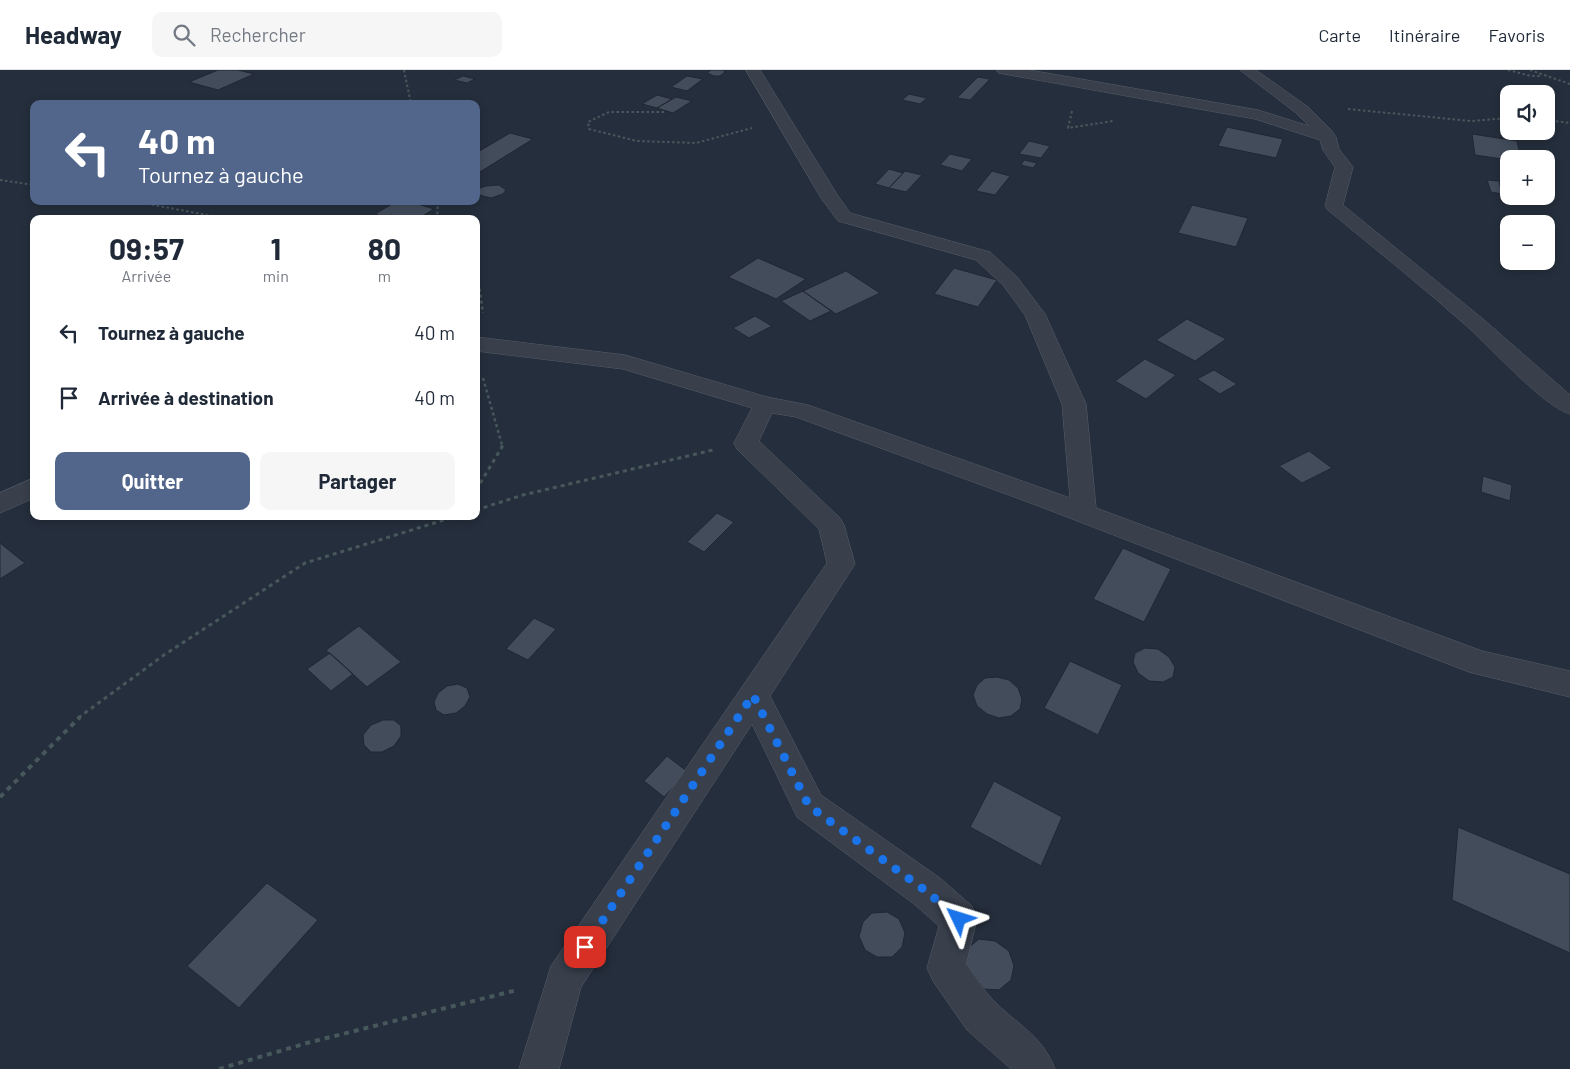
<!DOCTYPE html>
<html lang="fr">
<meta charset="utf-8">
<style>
:root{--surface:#fff;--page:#f6f6f7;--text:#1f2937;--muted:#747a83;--line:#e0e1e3;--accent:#52668b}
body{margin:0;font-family:Barlow,sans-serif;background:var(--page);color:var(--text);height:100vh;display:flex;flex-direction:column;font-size:19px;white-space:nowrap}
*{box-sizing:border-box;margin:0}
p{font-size:16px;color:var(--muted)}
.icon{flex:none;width:28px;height:28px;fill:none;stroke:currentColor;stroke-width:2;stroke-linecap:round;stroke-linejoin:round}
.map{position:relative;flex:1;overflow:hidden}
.details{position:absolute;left:30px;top:145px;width:450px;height:305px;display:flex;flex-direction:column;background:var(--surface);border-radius:10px;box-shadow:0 2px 8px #0003}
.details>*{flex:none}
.banner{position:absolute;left:30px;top:30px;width:450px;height:105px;border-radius:10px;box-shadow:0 2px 8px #0003;background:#52668b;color:#fff;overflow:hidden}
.tools{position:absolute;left:1500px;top:15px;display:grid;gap:10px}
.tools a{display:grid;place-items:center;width:55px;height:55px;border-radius:10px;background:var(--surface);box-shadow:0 2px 8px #0003;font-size:25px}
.pin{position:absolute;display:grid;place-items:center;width:42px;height:42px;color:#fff;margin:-21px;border-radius:10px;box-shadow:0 2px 8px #0006}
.me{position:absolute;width:55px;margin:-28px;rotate:311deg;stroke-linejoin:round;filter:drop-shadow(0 0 4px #0008)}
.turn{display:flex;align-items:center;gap:18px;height:105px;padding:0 25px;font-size:22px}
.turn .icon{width:65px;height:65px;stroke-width:2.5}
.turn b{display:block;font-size:35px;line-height:42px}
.eta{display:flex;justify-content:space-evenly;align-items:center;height:85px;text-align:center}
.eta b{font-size:30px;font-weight:700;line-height:35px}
.cta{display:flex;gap:10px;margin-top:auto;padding:10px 25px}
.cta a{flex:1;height:58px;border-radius:10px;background:var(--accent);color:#fff;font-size:20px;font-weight:700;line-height:58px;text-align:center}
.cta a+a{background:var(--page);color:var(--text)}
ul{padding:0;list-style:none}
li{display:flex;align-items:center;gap:15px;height:65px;padding:0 25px}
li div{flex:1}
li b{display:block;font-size:19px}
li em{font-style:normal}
header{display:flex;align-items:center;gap:30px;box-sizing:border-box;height:70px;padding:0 25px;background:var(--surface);border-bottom:1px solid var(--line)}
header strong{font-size:24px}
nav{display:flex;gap:28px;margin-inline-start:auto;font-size:18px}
.search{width:350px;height:45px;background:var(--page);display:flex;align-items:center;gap:12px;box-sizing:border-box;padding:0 18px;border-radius:10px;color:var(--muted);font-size:19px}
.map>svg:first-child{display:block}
.building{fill:#424c5b;stroke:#202733}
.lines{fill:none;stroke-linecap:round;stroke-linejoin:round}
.minor-casing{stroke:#575e6a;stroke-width:1}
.path-far3{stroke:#47585c;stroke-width:2;stroke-dasharray:2.5 2.5;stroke-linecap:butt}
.path-far2{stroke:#47585c;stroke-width:2.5;stroke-dasharray:3 3;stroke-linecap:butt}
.path-far1{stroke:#47585c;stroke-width:3;stroke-dasharray:4 4;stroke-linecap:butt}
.path{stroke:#47585c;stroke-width:4;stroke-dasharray:5 5;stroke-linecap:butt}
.minor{fill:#39404c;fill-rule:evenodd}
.route{stroke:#1a73e8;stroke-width:9;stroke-dasharray:0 16.2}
</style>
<header>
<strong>Headway</strong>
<div class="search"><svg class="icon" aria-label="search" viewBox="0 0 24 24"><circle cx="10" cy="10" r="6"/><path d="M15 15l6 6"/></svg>Rechercher</div>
<nav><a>Carte</a><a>Itinéraire</a><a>Favoris</a></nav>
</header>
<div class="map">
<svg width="1570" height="999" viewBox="0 0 1570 999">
<rect width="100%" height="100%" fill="#252e3c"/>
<!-- building -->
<path class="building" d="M218,0H238L254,4L218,20L189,12Z
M711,0H723L725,2L720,6H714L707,3Z
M463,6L475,9L467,13L454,10Z
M687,6L703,9L687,21L671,17Z
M978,7L990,9L970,30L957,28Z
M909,24L927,28L920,34L902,30Z
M657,25L672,29L657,38L642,34Z
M676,27L692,31L673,43L657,38Z
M1227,57L1283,69L1276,88L1218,76Z
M510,63L533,69L480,102L476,101V83Z
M1472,64L1517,71L1521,89L1509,90L1475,85Z
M1029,71L1050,76L1041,88L1019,84Z
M950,84L972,89L962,101L940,95Z
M1024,90L1037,93L1033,98L1021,95Z
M889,99L903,103L889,118L875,114Z
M905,101L922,105L906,122L889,118Z
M992,101L1010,106L995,125L976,121Z
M1487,110L1499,111L1502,124L1491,122Z
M499,115L506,120L503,124L491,128L479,125L478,122L480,118L486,116Z
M397,131H408L434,139L418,149H389L375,144Z
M1192,135L1248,148L1236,177L1178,163Z
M758,188L806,209L776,229L728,207Z
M954,198L997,210L978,237L934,224Z
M846,201L880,223L836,244L803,221Z
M803,221L831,241L810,251L781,231Z
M755,246L772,256L749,268L733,258Z
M1187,249L1226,269L1195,291L1156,270Z
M1145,289L1176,305L1146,329L1115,311Z
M1214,300L1237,314L1220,324L1197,309Z
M1309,381L1332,398L1302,413L1279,396Z
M1483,406L1512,415L1510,431L1481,422Z
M717,443L734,452L704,482L687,472Z
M0,473L25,493L0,509Z
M1123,478L1171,499L1144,552L1093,529Z
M534,548L556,559L528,590L506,579Z
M359,556L401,592L367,617L326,580Z
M1145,578L1158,579L1169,587L1175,597L1173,607L1163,612L1149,611L1138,603L1133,592L1135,583Z
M330,583L353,604L331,621L307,599Z
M1070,591L1122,615L1098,665L1044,638Z
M997,607L1009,610L1018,618L1022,629L1020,639L1011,646L999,648L987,644L977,636L973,625L977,615L985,608Z
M458,614L467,618L470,627L465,636L456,643L444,645L436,640L434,632L438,623L447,616Z
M383,650H394L401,656V666L394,676L382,682H371L364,675L363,665L371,655Z
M667,686L688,702L664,727L644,711Z
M994,711L1062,747L1041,796L970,757Z
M1458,757L1570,804V883L1452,830Z
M267,813L318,850L239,938L187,896Z
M887,842L899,849L905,863L902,877L892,887H877L865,880L859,866L863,852L872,843Z
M979,869L995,871L1009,881L1014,896L1011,910L999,920L984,919L965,893L968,878Z"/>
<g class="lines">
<defs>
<path id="minor" d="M746,0H760L838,126L850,143L990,182L1017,207L1045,244L1086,334L1096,438L1482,581L1570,601V627L1469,602L1036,435L796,347L772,343L759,371L840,448L844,455L855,494L770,626L821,725L940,808L972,836L977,849L966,894C976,907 985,923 997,934C1021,957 1042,966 1055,999H1011L967,960L933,911L927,898L939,856L914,834L797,747L752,654L581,917L559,999H519L551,896L827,493L819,459L737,379L734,373L752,338L623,299L476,281V267L625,285L767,327L808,335L1070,428L1062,334L1025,245L1003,215L976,190L838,151L821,128Z
M997,0H1029L1258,40L1309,56L1296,43L1240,0H1256L1308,37L1332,61L1336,67L1339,79L1353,97L1343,135L1483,249L1570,325V344C1543,336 1492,279 1469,258C1423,217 1375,179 1328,140L1325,136L1335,97L1323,80L1320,70L1255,49L1004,4L999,3Z
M34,408V428L0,443V423Z"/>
</defs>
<!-- minor casing -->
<use href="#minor" class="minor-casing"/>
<!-- path-far3 -->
<path class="path-far3" d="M404,0L411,34
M1508,0L1531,6H1542
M1530,0L1570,14
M1348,39L1471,51L1509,48
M1072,41L1068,58L1113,51
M664,42H609L588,52L589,59L637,71L696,73L752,58
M1546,50L1570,53
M0,110L34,115
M132,131L229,149
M437,149L438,131"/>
<!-- path-far2 -->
<path class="path-far2" d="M476,195L483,243
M483,308L502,375"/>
<!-- path-far1 -->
<path class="path-far1" d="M476,420L502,377L501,374
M476,440L523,425L713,380
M78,648L164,585L305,493L457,446"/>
<!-- path -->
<path class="path" d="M0,727L80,647
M219,999L307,973L517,920"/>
<!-- minor -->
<use href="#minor" class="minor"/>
</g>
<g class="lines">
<!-- route -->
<path class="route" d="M585,877L753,625L809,736L926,821L959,849"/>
</g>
</svg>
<div class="tools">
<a><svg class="icon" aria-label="sound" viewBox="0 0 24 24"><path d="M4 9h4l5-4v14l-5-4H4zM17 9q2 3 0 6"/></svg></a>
<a>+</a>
<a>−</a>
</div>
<div class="pin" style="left:585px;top:877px;background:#d93025"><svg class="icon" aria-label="arrive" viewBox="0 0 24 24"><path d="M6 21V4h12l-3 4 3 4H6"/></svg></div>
<svg class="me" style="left:959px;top:849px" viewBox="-20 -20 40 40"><path d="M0-17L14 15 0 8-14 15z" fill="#1a73e8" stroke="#fff" stroke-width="4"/></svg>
<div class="banner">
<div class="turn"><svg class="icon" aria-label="left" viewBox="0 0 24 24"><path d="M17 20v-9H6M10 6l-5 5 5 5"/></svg><div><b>40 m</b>Tournez à gauche</div></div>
</div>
<section class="details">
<div class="eta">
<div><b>09:57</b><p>Arrivée</p></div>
<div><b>1</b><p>min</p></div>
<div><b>80</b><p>m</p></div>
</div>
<ul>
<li><svg class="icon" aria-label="left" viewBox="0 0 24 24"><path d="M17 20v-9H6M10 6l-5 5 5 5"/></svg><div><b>Tournez à gauche</b></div><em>40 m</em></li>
<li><svg class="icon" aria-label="arrive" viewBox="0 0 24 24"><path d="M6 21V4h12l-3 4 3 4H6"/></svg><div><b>Arrivée à destination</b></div><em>40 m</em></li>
</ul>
<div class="cta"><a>Quitter</a><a>Partager</a></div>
</section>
</div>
